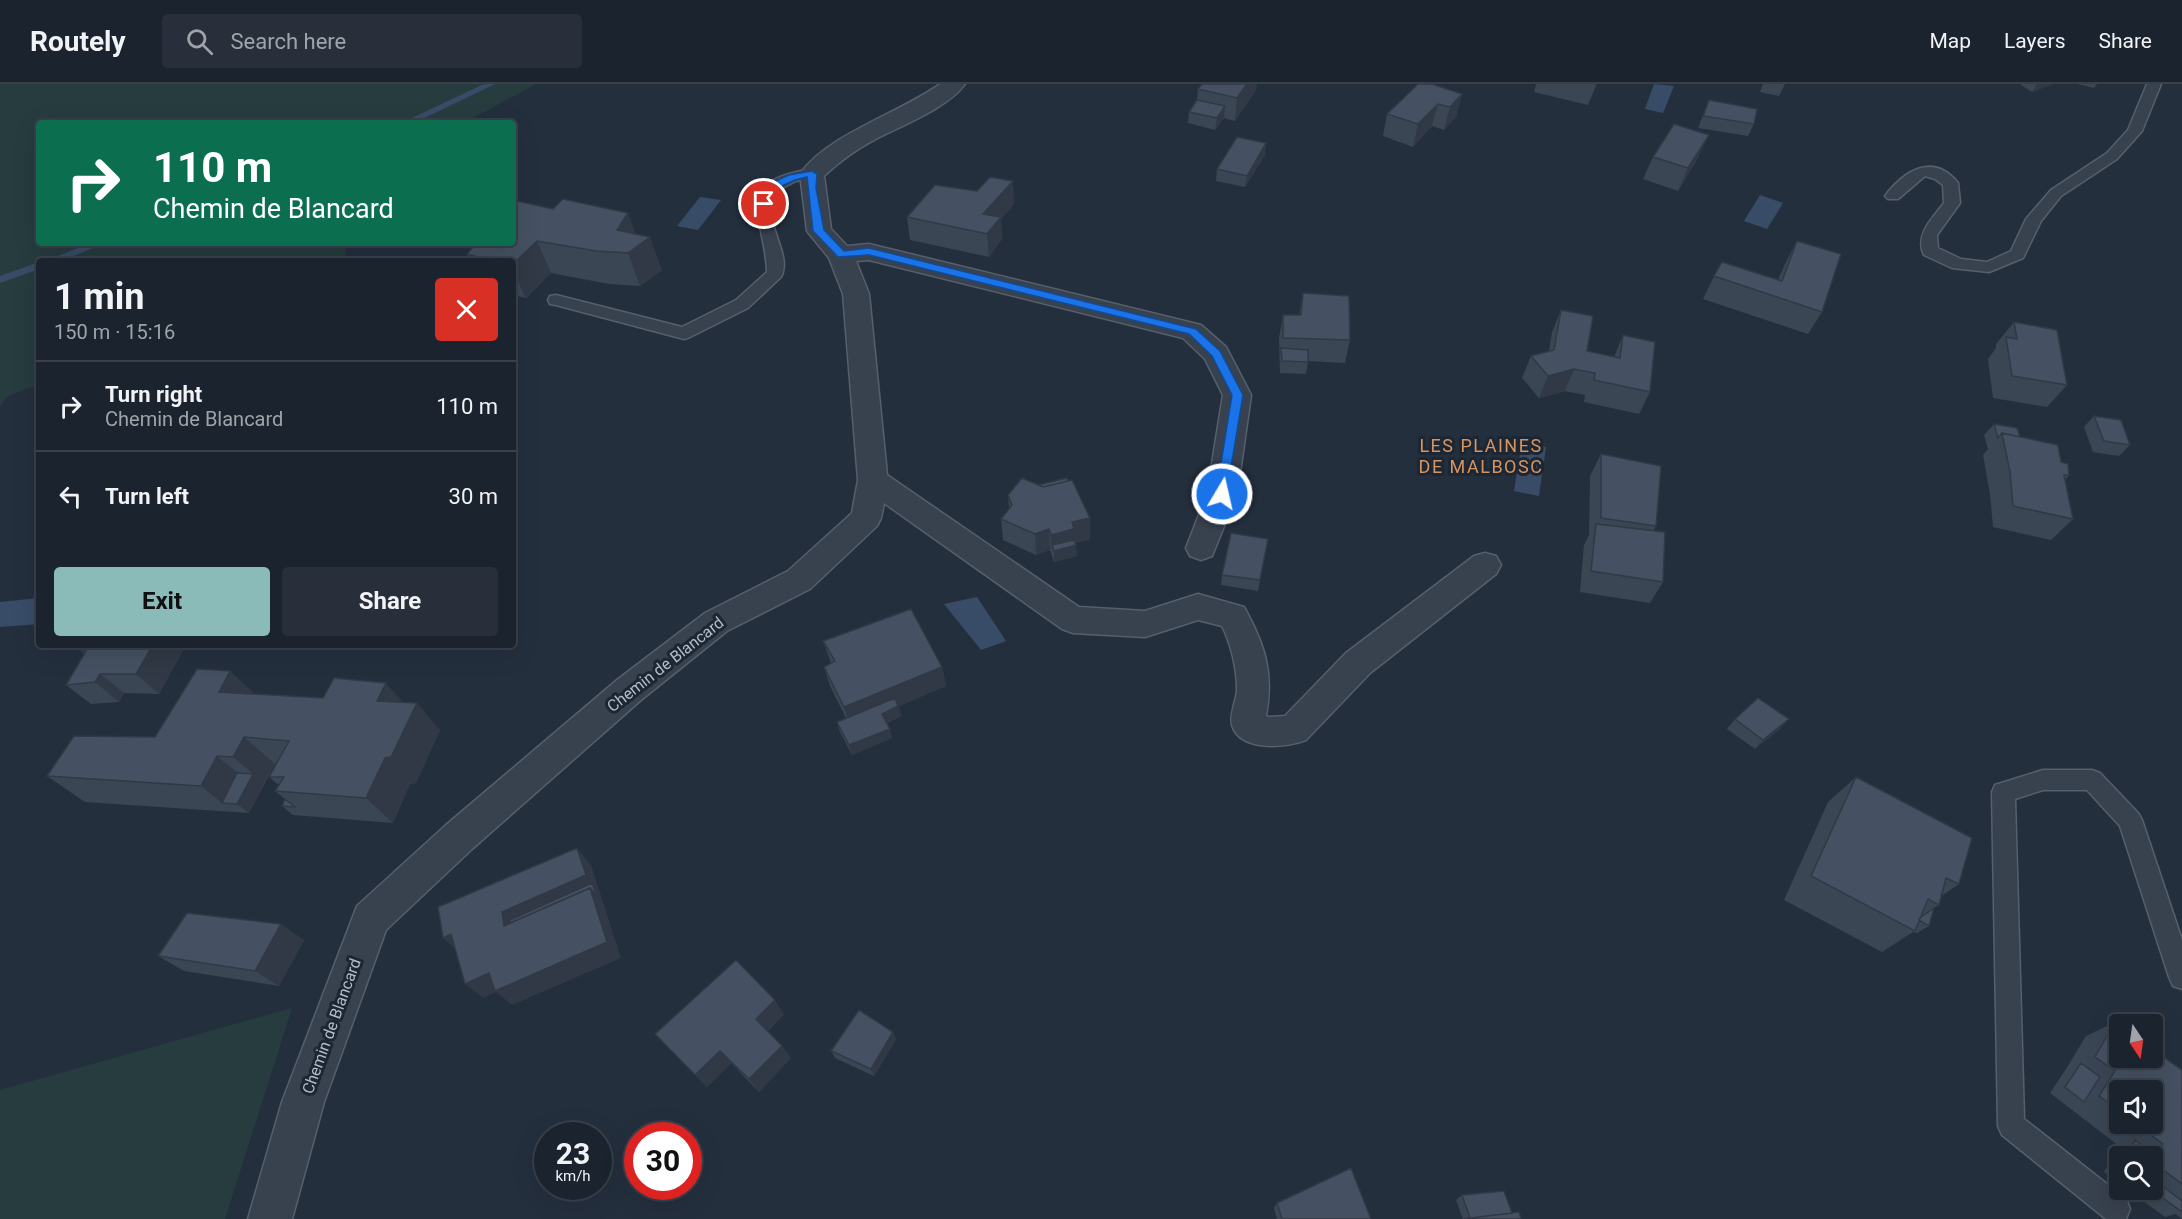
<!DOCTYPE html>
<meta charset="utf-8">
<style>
:root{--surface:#1b232e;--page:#282f3a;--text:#f1f3f6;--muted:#a0a4aa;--line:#39404a;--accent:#8bbbb9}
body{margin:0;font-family:Roboto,sans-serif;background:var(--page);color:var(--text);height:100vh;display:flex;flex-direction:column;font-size:22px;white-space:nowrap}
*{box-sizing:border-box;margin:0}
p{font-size:20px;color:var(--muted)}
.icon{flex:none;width:33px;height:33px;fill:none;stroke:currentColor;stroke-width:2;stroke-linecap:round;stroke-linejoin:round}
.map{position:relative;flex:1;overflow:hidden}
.panel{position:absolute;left:36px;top:174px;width:480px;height:390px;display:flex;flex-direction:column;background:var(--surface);border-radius:6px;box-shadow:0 6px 24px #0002,0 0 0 2px var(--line)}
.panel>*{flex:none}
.guide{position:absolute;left:36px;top:36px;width:480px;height:126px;border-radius:6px;box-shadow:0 6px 24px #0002,0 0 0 2px var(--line);background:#0b6e4f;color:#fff;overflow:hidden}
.needle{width:39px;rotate:167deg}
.fabs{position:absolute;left:2109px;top:930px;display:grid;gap:12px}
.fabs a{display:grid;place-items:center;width:54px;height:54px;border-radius:6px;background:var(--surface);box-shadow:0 6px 24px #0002,0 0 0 2px var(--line);font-size:30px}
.speed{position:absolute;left:534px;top:1038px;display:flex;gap:12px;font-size:30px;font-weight:700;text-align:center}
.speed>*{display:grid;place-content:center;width:78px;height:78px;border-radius:50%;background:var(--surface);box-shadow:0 6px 24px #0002,0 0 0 2px var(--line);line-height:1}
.speed small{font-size:15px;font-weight:400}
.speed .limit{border:9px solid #d22;background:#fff;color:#111}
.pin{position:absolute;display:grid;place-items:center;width:51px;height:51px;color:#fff;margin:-26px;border:3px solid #fff;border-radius:50%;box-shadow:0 2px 6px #0007}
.me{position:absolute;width:66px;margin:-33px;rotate:9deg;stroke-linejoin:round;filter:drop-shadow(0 0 4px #0008)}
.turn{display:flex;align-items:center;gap:21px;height:126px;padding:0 18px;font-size:27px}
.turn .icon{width:78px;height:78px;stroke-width:2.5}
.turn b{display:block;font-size:42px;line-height:51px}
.round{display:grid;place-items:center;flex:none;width:63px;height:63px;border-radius:6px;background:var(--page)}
.overview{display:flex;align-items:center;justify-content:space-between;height:102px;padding:0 18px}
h1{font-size:36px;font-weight:700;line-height:45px}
.cta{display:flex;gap:12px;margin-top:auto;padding:12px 18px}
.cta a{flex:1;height:69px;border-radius:6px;background:var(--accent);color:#111;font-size:24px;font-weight:700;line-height:69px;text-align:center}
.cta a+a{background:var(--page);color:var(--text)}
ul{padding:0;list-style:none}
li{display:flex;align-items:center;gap:18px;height:90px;padding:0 18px;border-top:2px solid var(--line)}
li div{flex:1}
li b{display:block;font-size:22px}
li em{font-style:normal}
header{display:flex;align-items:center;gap:36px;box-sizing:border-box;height:84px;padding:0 30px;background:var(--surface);border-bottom:2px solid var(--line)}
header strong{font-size:28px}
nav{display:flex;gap:33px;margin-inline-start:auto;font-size:21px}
.search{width:420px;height:54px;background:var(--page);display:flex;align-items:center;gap:15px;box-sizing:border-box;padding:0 21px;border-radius:6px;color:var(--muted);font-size:22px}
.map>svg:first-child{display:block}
.green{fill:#263c3f}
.water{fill:#394c67}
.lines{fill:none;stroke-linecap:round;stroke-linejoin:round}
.stream{fill:#394c67;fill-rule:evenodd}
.lane-casing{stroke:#565f6c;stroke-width:3}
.street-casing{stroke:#565f6c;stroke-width:3}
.lane{fill:#38414e;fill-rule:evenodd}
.street{fill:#38414e;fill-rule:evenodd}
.wall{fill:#3b4654;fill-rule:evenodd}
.shaded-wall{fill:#303945}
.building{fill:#455162;stroke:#303945;stroke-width:1.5}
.route{fill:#1a73e8;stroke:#114b97;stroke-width:1.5}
.labels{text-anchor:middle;stroke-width:6;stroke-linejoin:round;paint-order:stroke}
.street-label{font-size:16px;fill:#b4bcc9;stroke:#1d2633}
.neighbourhood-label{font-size:18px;letter-spacing:1.5px;fill:#d59563;stroke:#1d2633}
</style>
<header>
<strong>Routely</strong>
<div class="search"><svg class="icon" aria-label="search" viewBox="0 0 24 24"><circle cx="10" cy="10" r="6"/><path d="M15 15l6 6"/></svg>Search here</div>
<nav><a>Map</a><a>Layers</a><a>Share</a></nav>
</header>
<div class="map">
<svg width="2182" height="1135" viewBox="0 0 2182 1135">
<rect width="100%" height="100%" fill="#242f3e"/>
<!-- green -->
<path class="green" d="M0,0H536L464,39H39V159H346L345,177H39V300L6,313L0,323Z
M292,924L225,1135H0V1006Z"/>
<!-- water -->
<path class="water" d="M1654,0L1674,2L1663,29L1645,25Z
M1760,111L1783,119L1767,145L1744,137Z
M700,113L721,116L698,146L677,142Z
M1522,358L1546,363L1539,412L1514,407Z
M977,513L1006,557L981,566L944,520Z
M39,514V540L0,543V518Z"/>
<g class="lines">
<!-- stream -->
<path class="stream" d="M484,0H495L414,39H401Z
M90,159H105L61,177H46Z
M39,178V185L0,199V192Z"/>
<defs>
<path id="lane" d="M2147,0H2161L2142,47L2117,75L2061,112L2041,137L2023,174L1989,188L1952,184L1924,171C1914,151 1933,134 1944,119L1943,101L1935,95L1925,92L1898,115H1888L1885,112C1904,87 1933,68 1958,99L1960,119L1937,151L1938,164L1961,175L1987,178L2011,167L2026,135L2051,106L2107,69L2128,46Z
M812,85L820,90L817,93L796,97L778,106C773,117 771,126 773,138C775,154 790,176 781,193L748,224L690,253L684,255L556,221L550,220L548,216L550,212L556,211L682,243L736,216L767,188C765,130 728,98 812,85Z
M2043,686H2092L2100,689L2138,729L2142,736L2182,856V905L2173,902L2169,893L2120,742L2087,706H2043L2015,715L2024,1035L2126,1115L2130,1125L2126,1135H2106L2002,1051L1998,1042L1992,708L1995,701Z"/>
<path id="street" d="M940,0H965C948,24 900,42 874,56C855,66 839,78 824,92L831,145L847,162L869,160L1201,241L1226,263L1251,311L1237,410L1212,472L1201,476L1190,472L1186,464L1207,410L1223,311L1205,275L1183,254L869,176L856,177L869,210L887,391L1079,523L1145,527L1198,510L1244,523C1265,561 1274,589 1266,632L1268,633L1285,632L1346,569L1474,472L1485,469L1496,472L1501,481L1496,490L1370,589L1306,656C1286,664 1240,668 1232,641C1229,630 1237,616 1237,605C1237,585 1231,559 1222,542L1198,536L1145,553L1073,549L1062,545L884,419L881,434L877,442L810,505L727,547L641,616L472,765L386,846L324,1018L292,1135H248L282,1018L357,822L446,741L617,596L705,529L788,487L852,429L858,396L843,210L829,174L807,147L800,90C828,50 900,29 940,0Z"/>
</defs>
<!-- lane casing -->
<use href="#lane" class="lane-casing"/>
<!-- street casing -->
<use href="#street" class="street-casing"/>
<!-- lane -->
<use href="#lane" class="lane"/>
<!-- street -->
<use href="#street" class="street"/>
</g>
<!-- wall -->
<path class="wall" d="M1536,0H1597L1588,21L1534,8Z
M1763,0H1785L1779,12L1760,8Z
M2020,0H2053L2032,8Z
M2077,0H2097L2094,4Z
M1198,5L1256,6L1235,37L1224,34L1215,46L1188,39L1189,28L1197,16Z
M1462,10L1456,33L1444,46L1432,42L1413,63L1383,52L1387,30Z
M1709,16L1754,40L1748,52L1698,44Z
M1265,71L1245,103L1216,97L1217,85Z
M1653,73L1698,74L1678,107L1643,95Z
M1014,120L1001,135L1002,155L989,173L910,156L907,133Z
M553,125L628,129L635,150L662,186L640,202L609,200L551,189L526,214L513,211V177H470L467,170Z
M1797,157L1822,228L1808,250L1703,215L1720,180L1778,196L1785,180Z
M1303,209L1350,256L1345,279L1308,277L1306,290L1280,289L1279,254L1283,231H1299Z
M1561,226L1587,267L1614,273L1623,251L1650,308L1639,330L1584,318L1585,311L1565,307L1539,314L1522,294L1531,272L1549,267L1552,248Z
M2014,238L2067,301L2047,323L1993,314L1988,275L1996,264V260Z
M2094,332L2130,361L2119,372L2093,368L2084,343Z
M1994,340L2020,353L2061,378L2069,391L2065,396L2073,435L2051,456L1993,443L1990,410L1983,371L1988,365L1984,351Z
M1601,370L1656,442L1653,447L1663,498L1650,519L1580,508L1584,461L1589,451L1590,392Z
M1008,411L1090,455L1075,459L1077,472L1054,478L1050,466L1036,471L1003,456L1001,435L1009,424Z
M1268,455L1258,507L1221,501L1222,491Z
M823,557L942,583L946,602L899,622L901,632L887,639L892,654L852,671L840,648L837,638L846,634L830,602L824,583L831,579Z
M85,561H186L159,610L124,609L119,618L91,620L66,601L84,570L81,567Z
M230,587L254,610L403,618L440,646L416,699L410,700L393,739L293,731L282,722L285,715L275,707L279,701L269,693L276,680H275L249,729L85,718L47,692L155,653Z
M1735,635H1789L1780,645L1755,665L1727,645Z
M1856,693L1959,800L1941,812L1939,821L1934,824L1929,842L1917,849L1913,848L1882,868L1784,816L1828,718Z
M304,856L279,902L184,887L158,872Z
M784,930L768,947L782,962L791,974L759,1008L731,979L707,1003L655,950Z
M2115,938L2182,986V1135L2176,1130L2165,1133L2128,1106H2152V1072H2120V1099L2104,1088L2119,1062L2050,1009L2066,985L2086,952ZM2120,1006L2152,1040H2120Z
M893,948L896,955L874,992L835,974L831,967Z
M1462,1111L1512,1129L1463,1135L1456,1116Z
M1277,1119L1371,1135H1277L1274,1124Z"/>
<!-- shaded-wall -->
<path class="shaded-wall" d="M1247,0H1257L1256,6L1235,37L1237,14Z
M1596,0H1597L1588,21Z
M2037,0H2053L2032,8Z
M1462,10L1456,33L1444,46L1450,23Z
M1438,20L1432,42L1413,63L1418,40Z
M1225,22L1224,34L1215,46L1217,34Z
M1709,51L1698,74L1678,107L1688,84Z
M1266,59L1265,71L1245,103L1247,92Z
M1013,97L1014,120L1001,135L1002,155L989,173L987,150L983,130Z
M628,129L639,161L650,153L662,186L640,202L628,169L617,146Z
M537,157L551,189L526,214L513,187V180Z
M1574,285L1565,307L1539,314L1548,292Z
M1090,434V455L1074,459L1076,461L1077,472L1054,478V467L1052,461V472L1051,451L1072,438Z
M1049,445L1050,466L1036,471L1035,450Z
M153,561H186L159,610L136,590Z
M942,583L946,602L899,622L901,632L885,639L850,643L844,623Z
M230,587L260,615L219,608Z
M100,590L124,609L119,618L95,598Z
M386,599L410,626L377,617Z
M417,619L440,646L416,699L410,700L393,739L366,714L385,674Z
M1789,635L1780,645L1755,665L1763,656Z
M890,645L892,654L852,671L849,661Z
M244,653L275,680L264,699L233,673Z
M217,672L249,698L253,690L264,699L249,729L237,720L222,719L201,702Z
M577,764L591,781L621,874L512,921L496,908L483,914L465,900L504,842L502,828Z
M281,840L304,856L279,902L255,887Z
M451,850L461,870L443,854Z
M775,916L784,930L766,948L756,935Z
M893,948L896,955L874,992L871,985Z
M782,962L791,974L759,1008L749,995Z
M720,967L731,979L707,1003L695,991Z"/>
<!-- building -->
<path class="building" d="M1202,0H1247L1237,14L1198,5Z
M1418,0H1432L1462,10L1450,23L1438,20L1418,40L1387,30Z
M1197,16L1225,22L1217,34L1189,28Z
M1709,16L1757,25L1754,40L1703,32Z
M1674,40L1709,51L1688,84L1653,73Z
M1237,53L1266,59L1247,92L1217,85Z
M990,93L1013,97L983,130L1001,133L987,150L907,133L935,101L977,107Z
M563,115L628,129L617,146L650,153L628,169L596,167L537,157L513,180V177H493L467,170L476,159H513V121L517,117L553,125Z
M1797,157L1841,170L1822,228L1714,192L1722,178L1782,197Z
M1303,209L1349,212L1350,256L1283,254V231H1301Z
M1561,226L1593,232L1587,267L1620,274L1623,251L1655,258L1650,308L1594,296L1595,289L1574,285L1548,292L1531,272L1554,266Z
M2014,238L2057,246L2067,301L2012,292L2006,253L2017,255Z
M1281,264L1308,266V278L1282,277Z
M2094,332L2121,336L2130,361L2104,357Z
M1994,340L2017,344L2020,353L2002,349L1998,354Z
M2002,349L2058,361L2061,378L2068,380L2069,391H2064L2073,435L2013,422L2010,388Z
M1601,370L1661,382L1656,442L1601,434Z
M1022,394L1043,403L1072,396L1090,434L1072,438L1074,445L1051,451L1049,445L1035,450L1001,435L1012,421L1008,411Z
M1067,394L1068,397L1043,403L1038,401Z
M1596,440L1665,448L1663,498L1591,487Z
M1231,449L1268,455L1260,496L1222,491Z
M1074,456L1076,461L1054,467L1052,461Z
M911,525L942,583L844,623L824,583L835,577L823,557Z
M85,561H153L136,590H100L95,598L66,601L86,567H81Z
M197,585L230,587L219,608L323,614L334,594L386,599L377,617L417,619L391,673L385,674L366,714L275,707L284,693H269L289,657L244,653L233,673L217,672L201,702L47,692L74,652L155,653Z
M895,614L898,622L882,630L890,645L849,661L837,638Z
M1758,614L1789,635L1763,656L1735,635Z
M237,689L253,690L237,720L222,719Z
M1856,693L1972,754L1959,800L1946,794L1939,821L1928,815L1915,847L1811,792Z
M285,715L295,723L282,722Z
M577,764L586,791L502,828L504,842L590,804L607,858L495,907L489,889L465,900L451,850L443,854L438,823Z
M592,799L597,812L590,804L510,839V836Z
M1934,824L1929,842L1919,836L1920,834Z
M187,829L281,840L255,887L158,872Z
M736,876L775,916L756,935L782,962L749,995L720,967L695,991L655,950Z
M859,926L893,948L871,985L831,967Z
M2115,938L2120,941V974H2152V965L2182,986V1100L2153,1078L2163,1060L2136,1040H2152V1006H2120V1027L2099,1012L2115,987L2095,973Z
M2081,979L2100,993L2084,1018L2065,1003Z
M2135,1056L2147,1065L2143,1072H2126Z
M1351,1084L1371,1135H1282L1277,1119Z
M2152,1094L2182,1117V1128L2152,1106Z
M1504,1107L1512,1129L1470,1134L1462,1111Z
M1519,1128L1521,1135H1464Z"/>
<!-- route -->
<path class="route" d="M812,87L817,90L816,104L824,146L844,167L869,164L1196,245L1220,267L1243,311L1226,413L1222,415L1216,410L1232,311L1212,272L1189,250L869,171L838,173L813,147L807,93L795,96L775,105L767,122L759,120L767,101L789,91Z"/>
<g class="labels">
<!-- street labels -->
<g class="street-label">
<text transform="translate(665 580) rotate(-38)" y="6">Chemin de Blancard</text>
<text transform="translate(331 942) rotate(-70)" y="6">Chemin de Blancard</text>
</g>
<!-- neighbourhood labels -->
<g class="neighbourhood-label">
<text x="1481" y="368">LES PLAINES<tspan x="1481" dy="21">DE MALBOSC</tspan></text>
</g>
</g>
</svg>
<div class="fabs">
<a><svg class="needle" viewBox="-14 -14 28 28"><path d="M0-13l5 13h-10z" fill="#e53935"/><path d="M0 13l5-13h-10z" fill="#a0a4aa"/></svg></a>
<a><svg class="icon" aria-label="sound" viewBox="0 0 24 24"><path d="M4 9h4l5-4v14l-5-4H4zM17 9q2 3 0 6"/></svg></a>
<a><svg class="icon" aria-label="search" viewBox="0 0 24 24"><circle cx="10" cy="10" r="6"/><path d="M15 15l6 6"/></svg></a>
</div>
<div class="speed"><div>23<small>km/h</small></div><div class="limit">30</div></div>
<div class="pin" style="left:764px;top:120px;background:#d93025"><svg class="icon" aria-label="arrive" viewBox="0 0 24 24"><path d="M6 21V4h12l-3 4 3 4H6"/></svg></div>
<svg class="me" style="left:1222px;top:410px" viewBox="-20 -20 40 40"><circle r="17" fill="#1a73e8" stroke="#fff" stroke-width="3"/><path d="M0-11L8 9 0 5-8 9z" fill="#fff"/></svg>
<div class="guide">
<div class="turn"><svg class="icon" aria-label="right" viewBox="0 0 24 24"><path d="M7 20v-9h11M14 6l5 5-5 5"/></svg><div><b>110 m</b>Chemin de Blancard</div></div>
</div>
<section class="panel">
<div class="overview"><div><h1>1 min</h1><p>150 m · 15:16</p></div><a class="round" style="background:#d93025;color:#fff"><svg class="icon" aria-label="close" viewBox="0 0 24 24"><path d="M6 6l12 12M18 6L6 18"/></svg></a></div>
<ul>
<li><svg class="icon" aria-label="right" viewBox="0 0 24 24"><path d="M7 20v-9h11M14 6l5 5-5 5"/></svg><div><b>Turn right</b><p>Chemin de Blancard</p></div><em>110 m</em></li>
<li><svg class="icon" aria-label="left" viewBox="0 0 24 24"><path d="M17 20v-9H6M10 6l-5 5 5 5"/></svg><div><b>Turn left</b></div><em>30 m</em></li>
</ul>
<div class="cta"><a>Exit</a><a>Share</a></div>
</section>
</div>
